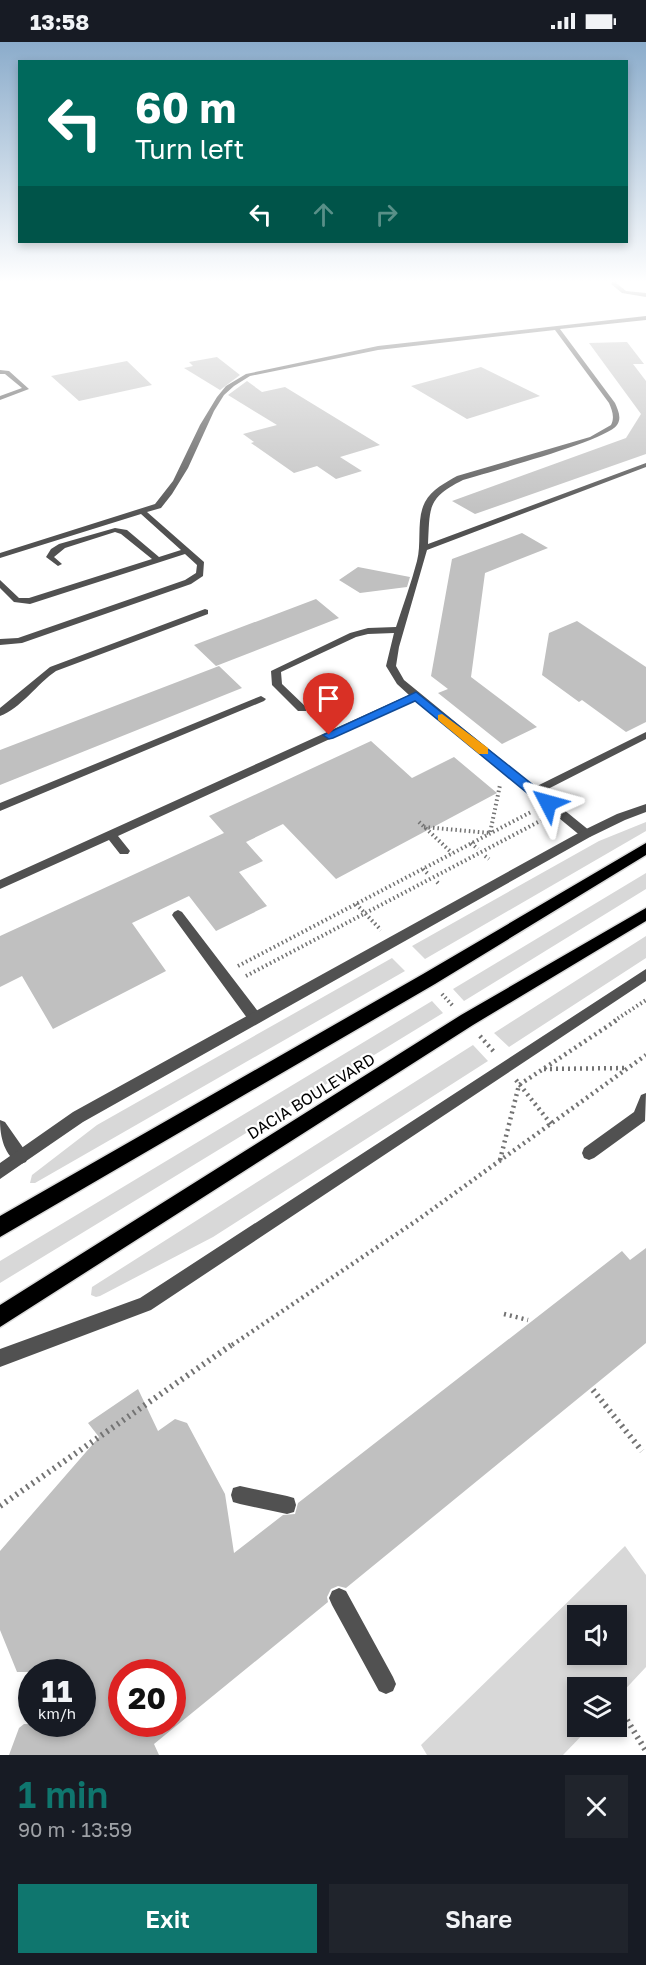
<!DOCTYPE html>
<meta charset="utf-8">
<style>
:root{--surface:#171b24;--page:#20242c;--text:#f1f3f6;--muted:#9ea1a6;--accent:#0f766e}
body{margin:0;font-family:"Golos Text",sans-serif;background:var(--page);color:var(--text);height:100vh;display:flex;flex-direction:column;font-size:22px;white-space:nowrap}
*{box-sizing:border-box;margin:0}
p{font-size:20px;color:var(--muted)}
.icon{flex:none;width:33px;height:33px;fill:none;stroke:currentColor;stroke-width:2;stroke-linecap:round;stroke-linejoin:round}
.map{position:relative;height:1713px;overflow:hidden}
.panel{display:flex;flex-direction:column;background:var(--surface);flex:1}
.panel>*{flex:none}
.hud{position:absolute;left:18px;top:18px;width:610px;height:183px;border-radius:0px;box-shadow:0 3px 9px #0003;background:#00695c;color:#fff;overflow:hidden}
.buttons{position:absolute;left:567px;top:1563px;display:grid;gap:12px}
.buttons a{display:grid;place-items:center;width:60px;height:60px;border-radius:0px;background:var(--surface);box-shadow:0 3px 9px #0003;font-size:30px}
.speed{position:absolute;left:18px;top:1617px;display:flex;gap:12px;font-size:30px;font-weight:700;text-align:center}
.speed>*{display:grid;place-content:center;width:78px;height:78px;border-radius:50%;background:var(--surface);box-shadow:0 3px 9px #0003;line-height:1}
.speed small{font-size:15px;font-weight:400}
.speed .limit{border:9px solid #d22;background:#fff;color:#111}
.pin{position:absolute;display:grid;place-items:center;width:51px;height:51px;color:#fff;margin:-62px -26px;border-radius:50% 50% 50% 0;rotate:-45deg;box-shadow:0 0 6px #0007}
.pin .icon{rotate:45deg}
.me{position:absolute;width:66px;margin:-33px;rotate:309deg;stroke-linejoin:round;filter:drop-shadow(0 0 4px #0008)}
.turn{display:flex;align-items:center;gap:21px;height:126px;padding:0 18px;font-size:27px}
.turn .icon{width:78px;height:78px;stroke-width:2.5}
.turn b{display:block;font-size:42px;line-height:51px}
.lanes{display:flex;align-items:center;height:57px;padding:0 18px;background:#0003;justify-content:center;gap:30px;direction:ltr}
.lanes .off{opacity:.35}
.round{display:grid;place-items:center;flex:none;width:63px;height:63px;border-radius:0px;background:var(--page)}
.headline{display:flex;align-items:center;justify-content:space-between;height:102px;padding:0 18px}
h1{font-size:36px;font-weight:600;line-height:45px;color:var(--accent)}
.primary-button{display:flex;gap:12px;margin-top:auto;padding:12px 18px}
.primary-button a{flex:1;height:69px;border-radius:0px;background:var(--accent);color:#fff;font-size:24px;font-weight:600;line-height:69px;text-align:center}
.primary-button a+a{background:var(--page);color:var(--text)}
.status{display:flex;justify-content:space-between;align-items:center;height:42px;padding:0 30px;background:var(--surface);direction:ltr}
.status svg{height:16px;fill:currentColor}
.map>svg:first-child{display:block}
.green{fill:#d8d8d8;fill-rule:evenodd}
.building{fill:#c0c0c0;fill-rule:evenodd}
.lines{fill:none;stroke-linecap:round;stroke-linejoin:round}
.primary-casing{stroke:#dbdbdb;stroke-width:3}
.path-far2{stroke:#737373;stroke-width:4;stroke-dasharray:1.5 3;stroke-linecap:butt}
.path-far1{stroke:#737373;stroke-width:4.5;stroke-dasharray:2 4;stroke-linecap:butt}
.path{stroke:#737373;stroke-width:6;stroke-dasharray:2 4.5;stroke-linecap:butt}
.service{fill:#515151;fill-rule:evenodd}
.minor{fill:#515151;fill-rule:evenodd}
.primary{fill:#000;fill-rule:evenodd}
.route{fill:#1a73e8;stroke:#114b97;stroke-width:1.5}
.slow{fill:#f59e0b}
.labels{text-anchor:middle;stroke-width:4.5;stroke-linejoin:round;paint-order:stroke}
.street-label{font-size:16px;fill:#000;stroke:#fff}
</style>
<div class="status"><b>13:58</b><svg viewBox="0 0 49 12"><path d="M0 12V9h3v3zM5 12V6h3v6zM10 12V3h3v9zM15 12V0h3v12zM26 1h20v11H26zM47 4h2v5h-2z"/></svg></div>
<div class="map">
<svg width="646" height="1713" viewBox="0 0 646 1713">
<rect width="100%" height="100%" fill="#fff"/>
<!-- green -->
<path class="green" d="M646,780V789L425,917L412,904L599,799Z
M646,831V847L464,959L453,947Z
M646,894V916L509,1005L494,991Z
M392,916L405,929L35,1141H30L32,1133L97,1083Z
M432,959L443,971L0,1241V1219Z
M473,1003L488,1019L213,1195L100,1254L96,1255L91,1253L92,1245Z
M625,1504L646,1533V1625L617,1656L616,1646H578V1684L590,1685L563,1713H427L421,1703ZM578,1574H616V1612H578Z"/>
<!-- building -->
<path class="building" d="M627,300L644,322H633L646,339V412L475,472L452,459L626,396L641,372L589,301Z
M217,315L240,333L220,348L184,326L193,324L189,320Z
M127,319L152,343L79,359L51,334Z
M481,325L540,354L467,377L411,344Z
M247,339L262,350L285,345L380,403L340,415L362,429L336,437L317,424L294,431L251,401L254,400L243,392L277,383L228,353Z
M522,491L548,506L485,531L471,635L537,685L502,702L438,651L448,647L431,634L452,517Z
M358,525L410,535L407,545L360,551L339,538Z
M316,557L339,576L216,624L194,603Z
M577,579L646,625V680L626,690L582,658L579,660L542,633L549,591Z
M219,624L242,646L0,743V708Z
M371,699L412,736L454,715L497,751L336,837L283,782L246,800L263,819L239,830L267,864L216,889L189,854L132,881L166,929L53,987L22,934L0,945V894L224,791L209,774Z
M646,1206V1301L346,1546L338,1544L331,1547L327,1555L328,1560L154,1702L159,1713H9L19,1686L24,1682H82V1630H17L0,1588V1509L99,1395L88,1381L138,1347L158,1389L175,1377L187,1381L225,1452L234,1511L283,1473L295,1472L298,1461L622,1209L630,1218ZM122,1630H172V1682H122Z"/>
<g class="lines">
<defs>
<path id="primary" d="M646,801V813L435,942L0,1195V1174L423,932Z
M646,866V879L473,983L0,1285V1263L461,973Z"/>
</defs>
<!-- primary casing -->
<use href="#primary" class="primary-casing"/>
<!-- path-far2 -->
<path class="path-far2" d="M419,780L452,811
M424,785L490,791L500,743
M471,801L478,807
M485,814L489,817
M423,827L429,833
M437,840L440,843
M356,862L381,888
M238,924L531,770
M246,934L542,778
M442,952L453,964
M614,979L646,958"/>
<!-- path-far1 -->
<path class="path-far1" d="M480,994L495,1011
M544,1027L627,1026
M516,1038L551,1082
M500,1118L519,1043L617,978
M504,1272L528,1278
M232,1303L419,1177L646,1013"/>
<!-- path -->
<path class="path" d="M593,1348L642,1409
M0,1464L234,1301
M627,1678L646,1709"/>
<!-- service -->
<path class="service" d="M613,238H619L616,241L626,249L646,251V255L622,251L611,242Z
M646,274V278L560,287L615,361C618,368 622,376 617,383C606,399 488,430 463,438C427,456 430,465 428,502L646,421V425L427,508L399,605L396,624L404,638L535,745L646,690V697L542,750L590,789L592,792L590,795H582L415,658L118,794L130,809L128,812H120L109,798L0,847V838L409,653L397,642L386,624L394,591L368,592L356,595L281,630L282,642L306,665V669H298L272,643L271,629L350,591L368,586L396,585C403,563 411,542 417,519C422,501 416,477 425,460C432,447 445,441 457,434L590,395L611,383C615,375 612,368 609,361L555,288L378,308L250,334L234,344L224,353L214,369L188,426L172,452L161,466L147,470L204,520L203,534L191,542L22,601L0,603V597L18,596L185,538L196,531L197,523L185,512L30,562L14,560L0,546V538L19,556H29L152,517L121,492L115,490L65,506L54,515L62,522L58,524L46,515L51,507L59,502L115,486L127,488L159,515L181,508L141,472L0,516V511L155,462L173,439L200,383L217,355L226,344L246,332L378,304Z
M0,328L9,329L29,347L0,358V354L22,346L5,332H0Z
M205,567L208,568V572L56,629C38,641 20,667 0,674V666L50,625Z
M261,654L266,657L264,659L0,769V761Z
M178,868L182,870L260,972L262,976L260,980L255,982L250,980L174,876L172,873L174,870Z
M646,1051L645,1079L594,1116L589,1118L584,1116L582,1111L584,1106L634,1070L641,1053Z
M0,1078L5,1080L26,1110L28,1115L26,1120L21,1122C4,1115 0,1094 0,1078Z
M240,1444L287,1454L294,1456L296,1463L294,1470L287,1472L240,1462L233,1460L231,1453L233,1446Z
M339,1546L346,1549L393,1635L396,1642L393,1649L386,1652L379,1649L332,1563L329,1556L332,1549Z"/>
<!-- minor -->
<path class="minor" d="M646,762V770L625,778L590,795L83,1080L0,1137V1121L73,1070L582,789L617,772Z
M646,927V939L151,1268L0,1325V1307L140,1256Z"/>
<!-- primary -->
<use href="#primary" class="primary"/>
</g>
<!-- sky -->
<linearGradient id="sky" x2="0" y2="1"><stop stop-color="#8baccb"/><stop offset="0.5" stop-color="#fff"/><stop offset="1" stop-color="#fff" stop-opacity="0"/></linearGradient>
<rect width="646" height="478" fill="url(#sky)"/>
<!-- route -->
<path class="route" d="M416,650L552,758L554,761L552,764H543L415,659L333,696L329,697L323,693Z"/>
<!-- slow -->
<path class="slow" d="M442,672L488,706V712H479L438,678V673Z"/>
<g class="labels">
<!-- street labels -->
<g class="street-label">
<text transform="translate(311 1054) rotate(-32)" y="6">DACIA BOULEVARD</text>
</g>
</g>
</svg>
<div class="buttons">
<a><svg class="icon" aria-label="sound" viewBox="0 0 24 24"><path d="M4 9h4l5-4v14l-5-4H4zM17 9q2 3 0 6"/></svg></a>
<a><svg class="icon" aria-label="layers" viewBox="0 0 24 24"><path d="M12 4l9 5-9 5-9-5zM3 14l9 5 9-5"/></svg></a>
</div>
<div class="speed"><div>11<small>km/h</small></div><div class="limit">20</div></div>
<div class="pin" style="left:329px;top:693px;background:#d93025"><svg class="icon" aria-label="arrive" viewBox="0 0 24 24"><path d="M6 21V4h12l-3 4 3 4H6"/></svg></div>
<svg class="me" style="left:548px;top:761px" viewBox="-20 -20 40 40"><path d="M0-17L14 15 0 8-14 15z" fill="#1a73e8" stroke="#fff" stroke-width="4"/></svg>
<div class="hud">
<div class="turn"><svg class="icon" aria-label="left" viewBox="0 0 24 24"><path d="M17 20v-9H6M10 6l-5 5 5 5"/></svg><div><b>60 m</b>Turn left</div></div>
<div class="lanes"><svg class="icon" aria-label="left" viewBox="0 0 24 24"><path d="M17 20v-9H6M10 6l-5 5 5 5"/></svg><svg class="icon off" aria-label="ahead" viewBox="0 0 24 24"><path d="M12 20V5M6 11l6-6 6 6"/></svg><svg class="icon off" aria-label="right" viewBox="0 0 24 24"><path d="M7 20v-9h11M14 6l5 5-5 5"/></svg></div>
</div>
</div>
<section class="panel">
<div class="headline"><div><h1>1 min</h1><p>90 m · 13:59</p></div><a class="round"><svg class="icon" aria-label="close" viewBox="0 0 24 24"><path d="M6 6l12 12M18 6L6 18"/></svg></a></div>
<div class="primary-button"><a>Exit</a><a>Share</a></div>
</section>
